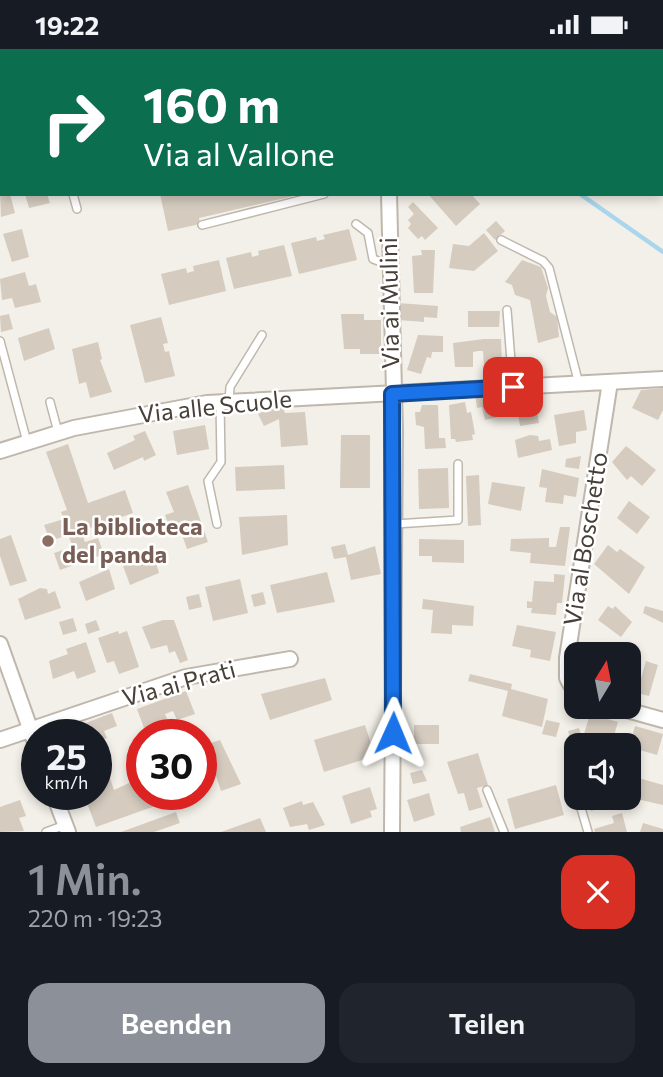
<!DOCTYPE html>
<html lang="de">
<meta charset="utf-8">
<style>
:root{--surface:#171b24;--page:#20242c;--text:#f1f3f6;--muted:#9ea1a6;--accent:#8c9099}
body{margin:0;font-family:Commissioner,sans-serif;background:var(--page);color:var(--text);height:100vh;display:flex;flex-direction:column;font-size:26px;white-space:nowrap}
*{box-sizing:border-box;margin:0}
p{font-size:23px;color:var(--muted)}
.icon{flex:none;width:38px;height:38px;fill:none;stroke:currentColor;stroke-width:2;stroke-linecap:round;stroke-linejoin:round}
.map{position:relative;height:783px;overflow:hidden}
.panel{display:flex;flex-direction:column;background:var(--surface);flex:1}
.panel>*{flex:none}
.banner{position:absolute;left:0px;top:0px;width:663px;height:147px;box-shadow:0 4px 10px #0003;background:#0b6e4f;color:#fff;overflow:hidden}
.needle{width:46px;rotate:10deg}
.tools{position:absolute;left:564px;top:593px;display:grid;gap:14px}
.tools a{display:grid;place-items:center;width:77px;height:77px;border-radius:14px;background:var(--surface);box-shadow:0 4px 10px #0003;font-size:35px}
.speed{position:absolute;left:21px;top:670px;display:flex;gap:14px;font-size:35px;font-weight:700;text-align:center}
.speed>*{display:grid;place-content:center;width:91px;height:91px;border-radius:50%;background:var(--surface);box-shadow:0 4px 10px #0003;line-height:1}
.speed small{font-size:18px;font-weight:400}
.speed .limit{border:10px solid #d22;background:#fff;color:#111}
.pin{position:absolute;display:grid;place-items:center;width:60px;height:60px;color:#fff;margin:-30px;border-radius:14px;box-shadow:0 4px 10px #0006}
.me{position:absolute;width:77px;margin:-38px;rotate:1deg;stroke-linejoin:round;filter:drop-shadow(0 0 5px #0008)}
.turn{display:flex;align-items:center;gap:24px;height:147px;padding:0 28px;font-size:32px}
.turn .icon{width:91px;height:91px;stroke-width:2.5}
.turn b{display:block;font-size:49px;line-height:60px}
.round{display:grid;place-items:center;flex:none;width:74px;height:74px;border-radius:21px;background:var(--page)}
.head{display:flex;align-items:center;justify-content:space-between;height:119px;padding:0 28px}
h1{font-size:42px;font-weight:600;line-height:52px;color:var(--accent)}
.cta{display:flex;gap:14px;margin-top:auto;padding:14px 28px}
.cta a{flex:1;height:80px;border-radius:21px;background:var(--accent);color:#fff;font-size:28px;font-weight:600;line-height:80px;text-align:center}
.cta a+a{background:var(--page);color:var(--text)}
.status{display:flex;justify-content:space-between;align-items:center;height:49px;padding:0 35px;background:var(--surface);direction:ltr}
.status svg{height:19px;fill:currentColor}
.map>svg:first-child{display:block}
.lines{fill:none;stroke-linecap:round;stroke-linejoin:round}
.stream{stroke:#a9d6ec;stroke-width:4.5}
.building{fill:#d5cbbf}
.service-casing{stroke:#bfb7ac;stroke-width:10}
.minor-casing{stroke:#bfb7ac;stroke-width:18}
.primary-casing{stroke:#ddb36e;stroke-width:26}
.service{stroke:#fff;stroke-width:7}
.minor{stroke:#fff;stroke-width:14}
.primary{stroke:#f8d89d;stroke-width:23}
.route-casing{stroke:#114b97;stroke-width:18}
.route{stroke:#1a73e8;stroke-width:12}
.education-dot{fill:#8d6e63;stroke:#fff;stroke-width:2.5}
.labels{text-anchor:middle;stroke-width:5;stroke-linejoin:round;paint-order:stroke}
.street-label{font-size:24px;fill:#474038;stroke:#fff}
.education-label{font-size:24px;font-weight:bold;fill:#785e54;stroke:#fff;text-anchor:start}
</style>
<div class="status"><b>19:22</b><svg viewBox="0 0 49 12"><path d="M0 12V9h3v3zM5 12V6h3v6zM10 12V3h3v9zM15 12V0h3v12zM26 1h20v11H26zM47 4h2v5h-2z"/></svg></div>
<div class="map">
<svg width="663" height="783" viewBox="0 0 663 783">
<rect width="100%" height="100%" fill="#f3f0e9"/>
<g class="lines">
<!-- stream -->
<path class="stream" d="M425,0L426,2
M580,145L663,203"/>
</g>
<!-- building -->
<path class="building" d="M0,145H10L15,164L1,168Z
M25,145H47L50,154L29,159Z
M160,145H298V146L199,169L200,175L168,182Z
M428,145H471L480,155L456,177Z
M413,153L438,179L425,191L422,187L418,190L408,179L411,175L408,171L414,165L408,158Z
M496,172L505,182L495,191L486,181Z
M22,180L29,208L12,213L3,185Z
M349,180L357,211L299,225L291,194L316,188L317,192L325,190L323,186Z
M484,184L498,202L474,222L449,219L453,195L469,197Z
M284,196L292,227L234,240L226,209L251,203L252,208L259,206L258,202Z
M421,201H435L433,244H414L412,207L422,206Z
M219,211L226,242L169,256L161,225L186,219L187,224L194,222L193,217Z
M522,211L541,218L548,239L546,247L550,263L557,268L559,288L538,294L530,251L515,246L512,236L505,233Z
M25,223L29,237L36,235L41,253L15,259L12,249L2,251L0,230Z
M398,254L438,257L437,269L424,268V273L398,271Z
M468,262H500L499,278H468Z
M9,265L13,280L1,283L0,267Z
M341,265H364V271H381V305H360V300H344Z
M161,268L168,294L163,295L165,303L169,302L175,327L145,334L130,276Z
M49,279L55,300L24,312L18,289Z
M418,286L443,287V303H432L431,309L427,308L421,325L407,321Z
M484,290H501L502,316L484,317L483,302H478L473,303V318H455L453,294Z
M98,293L102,310L100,311L112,343L90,349L86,333L79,335L72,300Z
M663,339V361L658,371L632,359L641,341Z
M488,343L489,351L501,349L505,366L485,371L482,358L477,359L475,345Z
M535,350L539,374L520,377L516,353Z
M465,353L467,364L471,363L475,385L472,386L473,391L456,393L455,390H451L449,356Z
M281,354L285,364L305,363L308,396L281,398L279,370L264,377L258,365Z
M422,356H438L439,389H445L446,399L425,400L424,378L416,376L415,363H420Z
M584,361L587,381L576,383V394L559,397L554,366Z
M205,376L209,400L177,406L173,382Z
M145,382L156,406L144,412L143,408L114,421L107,404L135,391L133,387Z
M341,386H370V439H340Z
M530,386L538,387L539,392L550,390L552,401L518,409L515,391Z
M68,395L88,454L125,441L133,464L81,482L85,493L98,489L104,505L60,521L54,504L73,498L68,486L50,492L44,476L64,470L61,463L67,461L46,403Z
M626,397L656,421L642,437L631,427L627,431L612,413Z
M581,407L579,420L565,418L566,410Z
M284,416L285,440L236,442L235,418Z
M448,419L449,459L419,460L418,420Z
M542,420L579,429L576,448L564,446L563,455L545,453L547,439L539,438Z
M479,426L481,476L468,477L466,427Z
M492,433L525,438L521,462L488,455Z
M188,436L208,493L187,500L180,480L171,483L165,466L174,463L166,443Z
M629,452L650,468L637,485L617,469Z
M287,466L288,496L242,506L239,468Z
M560,478H570L565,517L530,514L531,504L510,502L511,490L549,489V498H556Z
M11,486L27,532L10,537L0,507V490Z
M419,490L464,491V514L432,513V507H419Z
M345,495L348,506L375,497L381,525L351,531L346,508L334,510L331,498Z
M608,496L617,503L620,500L645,518L629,545L594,515Z
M153,504L159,524L130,536L123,517Z
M109,520L115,540L86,552L79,533Z
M327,523L335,553L277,564L270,536Z
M554,525L565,526L562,554H557L556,566L531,564L532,559H527V552L532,553L534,532L554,533Z
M240,530L248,564L213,572L205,538Z
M40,539L47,540L48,545L55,542L61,559L25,571L18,550Z
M263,543L266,555L254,558L251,546Z
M199,545L202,558L189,561L186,548Z
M423,550L474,557L473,577L452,576V585L431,584L433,561L422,560Z
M608,557L613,560L615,557L632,573L621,588L598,571Z
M645,557L663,562V574L643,564Z
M73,569L77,582L63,586L59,573Z
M96,571L100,581L88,585L85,575Z
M163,571H174L188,611L180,614L175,602L169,604L167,596L151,600L142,578Z
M517,576L556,583L550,612L530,608L531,601L512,597Z
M118,582L119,585L127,582L139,618L119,625L114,612L107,614L98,589Z
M86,593L96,623L77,630L74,622L53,630L49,612L68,605L66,600Z
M646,612L658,616L649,647L637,644Z
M470,625L512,635L511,640L548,650L542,678L502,667L508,642L468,632Z
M325,629L332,651L270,671L261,645Z
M186,642L195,665L177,671L173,662L165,665L167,670L144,679L137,660Z
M112,664L117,677L104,682L107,689L96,693V686H73L70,680Z
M590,665L618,673L612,693L584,685Z
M546,671L560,674L556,688L542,685Z
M365,676L375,707L324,723L314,691Z
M414,676H439V695H414Z
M635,677L663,685L657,706L629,698Z
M579,679L582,689L571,692L568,682Z
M220,691L241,735L221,742L216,727L212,728L201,707L204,705L201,697Z
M478,704L488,736L477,739L483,758L469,762L464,744L458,745L447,713Z
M106,718L114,741L142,728V746H170L172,751L96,778L84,746H96V722Z
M422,721L427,732L413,735L410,724Z
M628,726L663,736V756L628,748Z
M556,736L564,766L515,780L507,750Z
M370,738L377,760L370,762L372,768L351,775L342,747Z
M429,744L435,766L414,773L407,751Z
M587,749H605L607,757L591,762Z
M20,751L26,767L19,769L24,782L0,783V758Z
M302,752L303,756L313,753L325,776L309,781L307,775L290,778L283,759Z
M176,763L180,774L154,783H121Z
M622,764L627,783H595L594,780L614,774L612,767Z
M490,768L495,783H461L460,778Z
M260,769L266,783H221Z
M643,774L663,780V783H640Z"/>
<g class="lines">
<defs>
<path id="service" d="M0,72L2,79
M0,116H2
M73,145L77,160
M356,175L368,184L373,210L389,216
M202,176L324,145
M501,191L543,212L549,219L579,335
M507,261L513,338
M0,292L27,393
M50,353L58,383
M229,353L230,338L262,286
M217,475L208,432L221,413L220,353
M395,475L458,471V415
M571,727L576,743
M487,741L504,783
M578,749L588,783
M46,783L65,776"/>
<path id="minor" d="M115,0V2
M335,0L336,2
M662,24L663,22
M662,117L663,118
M389,145L395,381L392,783
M0,402L74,379L207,354L663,330
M0,595L37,699
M576,645L567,629V609L610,333
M616,658L663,671
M0,691L186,628L290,610
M54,746L68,783"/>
<path id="primary" d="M198,2L205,0
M0,47L2,46"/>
</defs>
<!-- service casing -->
<use href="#service" class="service-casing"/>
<!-- minor casing -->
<use href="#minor" class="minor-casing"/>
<!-- primary casing -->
<use href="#primary" class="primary-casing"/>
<!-- service -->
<use href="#service" class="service"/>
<!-- minor -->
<use href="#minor" class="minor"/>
<!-- primary -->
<use href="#primary" class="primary"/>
</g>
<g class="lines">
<defs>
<path id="route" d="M393,684L392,345L513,338"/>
</defs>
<!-- route casing -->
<use href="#route" class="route-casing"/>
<!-- route -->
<use href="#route" class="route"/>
</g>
<!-- markers -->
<circle class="education-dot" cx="48" cy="492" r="7"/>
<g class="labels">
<!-- street labels -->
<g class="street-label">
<text transform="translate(390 254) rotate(-91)" y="8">Via ai Mulini</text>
<text transform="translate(215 358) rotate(-6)" y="8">Via alle Scuole</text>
<text transform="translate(586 490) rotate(-81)" y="8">Via al Boschetto</text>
<text transform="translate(179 635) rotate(-15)" y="8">Via ai Prati</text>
</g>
<!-- education labels -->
<g class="education-label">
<text x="62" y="486">La biblioteca<tspan x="62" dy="28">del panda</tspan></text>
</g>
</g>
</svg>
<div class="tools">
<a><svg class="needle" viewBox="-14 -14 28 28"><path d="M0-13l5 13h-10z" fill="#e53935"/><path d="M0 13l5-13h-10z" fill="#9ea1a6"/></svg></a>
<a><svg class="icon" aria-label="sound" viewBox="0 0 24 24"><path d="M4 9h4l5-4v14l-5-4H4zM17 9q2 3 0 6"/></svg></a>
</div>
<div class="speed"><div>25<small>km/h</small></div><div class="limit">30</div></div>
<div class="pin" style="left:513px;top:338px;background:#d93025"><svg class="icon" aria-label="arrive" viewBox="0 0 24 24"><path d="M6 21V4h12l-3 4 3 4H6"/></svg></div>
<svg class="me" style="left:393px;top:684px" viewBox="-20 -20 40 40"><path d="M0-17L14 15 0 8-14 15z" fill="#1a73e8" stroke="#fff" stroke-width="4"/></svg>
<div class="banner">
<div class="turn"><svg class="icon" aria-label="right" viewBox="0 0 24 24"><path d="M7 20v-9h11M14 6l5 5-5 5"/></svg><div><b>160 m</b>Via al Vallone</div></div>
</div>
</div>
<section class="panel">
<div class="head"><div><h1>1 Min.</h1><p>220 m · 19:23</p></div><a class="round" style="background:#d93025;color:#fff"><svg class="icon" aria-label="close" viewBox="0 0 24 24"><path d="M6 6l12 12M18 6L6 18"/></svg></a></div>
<div class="cta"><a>Beenden</a><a>Teilen</a></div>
</section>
